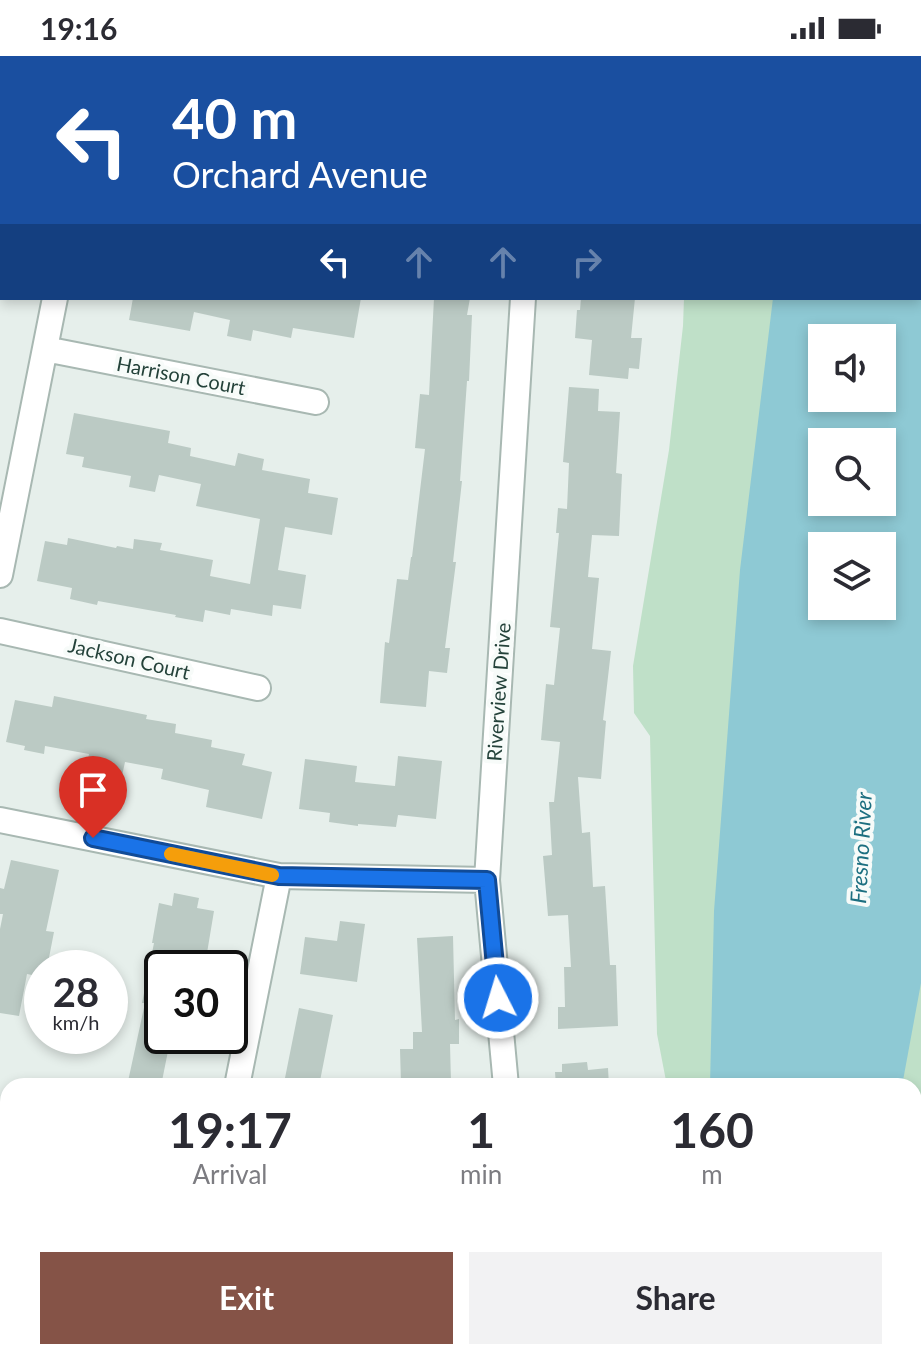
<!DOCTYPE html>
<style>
:root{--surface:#fff;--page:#f2f2f3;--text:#2b2b33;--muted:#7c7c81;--accent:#855347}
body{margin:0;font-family:Lato,sans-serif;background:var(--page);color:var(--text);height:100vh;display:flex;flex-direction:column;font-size:30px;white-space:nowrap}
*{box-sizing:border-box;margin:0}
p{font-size:26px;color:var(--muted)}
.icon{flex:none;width:44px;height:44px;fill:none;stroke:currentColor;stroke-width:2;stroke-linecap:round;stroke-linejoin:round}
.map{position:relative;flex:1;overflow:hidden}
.drawer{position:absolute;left:0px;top:1022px;width:922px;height:282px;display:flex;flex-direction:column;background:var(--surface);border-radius:24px 24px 0 0;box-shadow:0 4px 12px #0003}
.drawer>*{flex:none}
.guide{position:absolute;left:0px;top:0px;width:922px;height:244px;box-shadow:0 4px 12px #0003;background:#1a4fa0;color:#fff;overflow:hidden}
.buttons{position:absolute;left:808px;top:268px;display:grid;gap:16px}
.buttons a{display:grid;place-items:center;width:88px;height:88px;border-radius:0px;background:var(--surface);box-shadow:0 4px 12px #0003;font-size:40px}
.speed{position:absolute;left:24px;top:894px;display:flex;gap:16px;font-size:40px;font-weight:700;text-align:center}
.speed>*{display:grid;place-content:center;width:104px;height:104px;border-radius:50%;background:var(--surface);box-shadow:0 4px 12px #0003;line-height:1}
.speed small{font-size:20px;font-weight:400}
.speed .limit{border:4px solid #111;border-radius:12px;background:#fff;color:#111}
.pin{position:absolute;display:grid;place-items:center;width:68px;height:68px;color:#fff;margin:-82px -34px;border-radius:50% 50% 50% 0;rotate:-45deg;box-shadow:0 0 8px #0007}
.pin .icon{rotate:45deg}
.me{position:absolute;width:88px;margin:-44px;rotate:355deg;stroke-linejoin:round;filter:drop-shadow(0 0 6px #0008)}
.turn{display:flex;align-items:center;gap:28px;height:168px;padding:0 40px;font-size:36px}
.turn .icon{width:104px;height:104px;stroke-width:2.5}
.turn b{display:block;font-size:56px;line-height:68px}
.lanes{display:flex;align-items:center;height:76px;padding:0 40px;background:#0003;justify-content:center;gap:40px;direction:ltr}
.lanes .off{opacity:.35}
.eta{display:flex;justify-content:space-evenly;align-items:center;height:136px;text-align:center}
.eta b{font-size:48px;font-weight:700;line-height:56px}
.primary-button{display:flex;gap:16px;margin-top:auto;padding:16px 40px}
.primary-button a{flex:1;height:92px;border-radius:0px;background:var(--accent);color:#fff;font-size:32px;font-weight:700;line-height:92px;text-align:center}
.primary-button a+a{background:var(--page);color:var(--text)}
.status{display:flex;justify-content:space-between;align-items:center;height:56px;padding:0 40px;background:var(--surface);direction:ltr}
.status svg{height:22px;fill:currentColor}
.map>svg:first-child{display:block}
.green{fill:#bfe0c8;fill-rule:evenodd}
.water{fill:#8ec9d4;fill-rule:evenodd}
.building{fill:#bbcac4}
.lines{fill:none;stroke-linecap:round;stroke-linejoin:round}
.minor-casing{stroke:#a8b8b2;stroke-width:28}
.path{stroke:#86b3a5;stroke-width:4;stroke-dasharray:4 6;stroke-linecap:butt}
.minor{stroke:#fff;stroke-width:24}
.route-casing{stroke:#114b97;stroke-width:20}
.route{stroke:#1a73e8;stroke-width:14}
.slow{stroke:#f59e0b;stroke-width:14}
.labels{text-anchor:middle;stroke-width:8;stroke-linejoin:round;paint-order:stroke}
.street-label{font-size:20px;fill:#24423a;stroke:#f7fbf9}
.water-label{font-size:22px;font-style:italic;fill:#1c6f80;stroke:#f7fbf9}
</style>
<div class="status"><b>19:16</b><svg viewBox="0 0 49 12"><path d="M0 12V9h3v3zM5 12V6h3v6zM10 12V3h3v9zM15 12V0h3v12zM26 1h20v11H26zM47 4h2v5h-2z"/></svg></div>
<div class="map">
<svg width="921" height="1303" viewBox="0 0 921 1303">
<rect width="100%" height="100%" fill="#e6efeb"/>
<!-- green -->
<path class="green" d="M670,0H921V1303H688L687,1296H914V1030H667L657,978L650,680L634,657L633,610L669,394L683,270L684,242H920V2H670ZM822,282H882V342H822ZM822,386H882V446H822ZM822,490H882V550H822Z"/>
<!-- water -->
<path class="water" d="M763,0H921V927L902,1030H710L714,855L740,514L773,242H920V2H763ZM822,282H882V342H822ZM822,386H882V446H822ZM822,490H882V550H822Z
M914,1099L921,1120V1303H738L734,1296H914Z"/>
<!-- building -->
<path class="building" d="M133,242H361L354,282L293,272L291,282L253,274L251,285L227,280L230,264L194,256L190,275L129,264Z
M434,242H470L467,259H472L469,325H467L460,425H462L453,506H456L445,592H450L447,617L429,615L426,651L380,647L385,586L389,587L397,523L408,524L411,501H412L425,393L415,392L420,338L429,339Z
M581,242H635L631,282H642L639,313L629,312L628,323L589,319L592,284L575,282L577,254H580Z
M569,331L599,333L598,355L620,356L616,417L622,418L619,480L592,479L588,521L599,522L592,593L611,595L603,664L606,665L601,723L578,721L582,777L590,776L593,831L605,830L610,909H616L618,970L558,973V951H565L564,911H571L568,859L548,860L543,800L552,799L549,746H554L560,686L541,684L546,628L554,629L560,572L550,571L559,477H556L558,452L567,453L569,407L563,406Z
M74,357L170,375L168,387L191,392L190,400L235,410L238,397L264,403L262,414L310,423L308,437L338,442L332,479L285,471L278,514L306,519L301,553L273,549L272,560L231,553L230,559L205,554L203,566L175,561L176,559L98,545L97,549L70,543L72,532L37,525L45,485L67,489L68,482L116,492L117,490L133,493L134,483L162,487L160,494L213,504L210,520L250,528L260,463L196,450L201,428L159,419L155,436L129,431L131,420L82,411L84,401L66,398Z
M54,640L147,659L146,663L176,668L175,677L212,684L211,691L245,698L242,709L272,716L262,763L206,751L209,734L161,723L163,713L125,706L122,720L86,713L89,698L45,690L44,698L24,694L25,690L6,686L15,644L52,651Z
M398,700L442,705L436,763L398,759L396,771L358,768V770L329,766L330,757L299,753L305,703L357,710L355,726L395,730Z
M11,804L59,814L46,875L54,876L47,912H42V921L27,918L19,960L0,957V873L3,858H0V832L4,833Z
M174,837L199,842L197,852L214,855L207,897L194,894L192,903H186L184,912H162V980H171L161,1030H127L145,947H142L154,887H152L159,847L172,850Z
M340,865L365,868L357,926L300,918L305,881L337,885Z
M453,880L455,964L459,963V988H450L451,1027L401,1028L400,993H413V976H422L417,882Z
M299,952L333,959L319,1030H300L284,1027Z
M587,1006L588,1014L608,1012L609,1030H556L555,1016H562V1008Z"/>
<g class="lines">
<defs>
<path id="minor" d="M102,2V0
M538,2L539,0
M45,293L316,346
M0,519L55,242
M0,575L258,632
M0,764L279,820L487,824
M237,1030L279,820
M506,1030L487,824L523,242
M0,1289L8,1290
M39,1296L77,1303
M530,1296L531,1303
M182,1303L184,1296"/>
</defs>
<!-- minor casing -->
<use href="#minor" class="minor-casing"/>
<!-- path -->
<path class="path" d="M689,0V2
M712,0L713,2"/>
<!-- minor -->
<use href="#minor" class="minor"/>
</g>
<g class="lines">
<defs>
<path id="route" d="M93,782L279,820L487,824L498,942"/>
</defs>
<!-- route casing -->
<use href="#route" class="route-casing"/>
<!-- route -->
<use href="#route" class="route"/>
<!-- slow -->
<path class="slow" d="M171,798L272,819"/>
</g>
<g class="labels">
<!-- street labels -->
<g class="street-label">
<text transform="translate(181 320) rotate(11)" y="7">Harrison Court</text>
<text transform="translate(129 603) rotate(13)" y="7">Jackson Court</text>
<text transform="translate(499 636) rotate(-86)" y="7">Riverview Drive</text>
</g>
<!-- water labels -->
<g class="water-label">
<text transform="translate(861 792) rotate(-87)" y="8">Fresno River</text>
</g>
</g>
</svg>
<div class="buttons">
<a><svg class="icon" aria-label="sound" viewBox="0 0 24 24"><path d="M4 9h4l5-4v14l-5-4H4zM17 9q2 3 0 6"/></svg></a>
<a><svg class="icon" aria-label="search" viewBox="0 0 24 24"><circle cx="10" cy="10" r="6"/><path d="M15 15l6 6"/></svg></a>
<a><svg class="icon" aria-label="layers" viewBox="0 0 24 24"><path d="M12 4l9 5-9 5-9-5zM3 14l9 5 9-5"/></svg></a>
</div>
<div class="speed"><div>28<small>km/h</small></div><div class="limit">30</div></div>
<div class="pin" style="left:93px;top:782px;background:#d93025"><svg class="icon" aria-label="arrive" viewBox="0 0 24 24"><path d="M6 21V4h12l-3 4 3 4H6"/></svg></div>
<svg class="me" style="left:498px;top:942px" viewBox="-20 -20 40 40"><circle r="17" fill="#1a73e8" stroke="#fff" stroke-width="3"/><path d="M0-11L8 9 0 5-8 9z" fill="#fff"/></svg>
<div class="guide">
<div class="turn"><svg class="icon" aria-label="left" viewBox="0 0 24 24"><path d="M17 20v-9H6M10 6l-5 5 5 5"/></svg><div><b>40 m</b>Orchard Avenue</div></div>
<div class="lanes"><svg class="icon" aria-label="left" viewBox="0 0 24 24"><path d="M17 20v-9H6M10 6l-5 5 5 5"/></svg><svg class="icon off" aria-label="ahead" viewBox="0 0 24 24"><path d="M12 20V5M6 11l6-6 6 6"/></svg><svg class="icon off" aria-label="ahead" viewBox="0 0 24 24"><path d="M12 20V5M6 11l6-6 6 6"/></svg><svg class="icon off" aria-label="right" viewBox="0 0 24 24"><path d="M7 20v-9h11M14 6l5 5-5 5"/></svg></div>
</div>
<section class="drawer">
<div class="eta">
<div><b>19:17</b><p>Arrival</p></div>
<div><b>1</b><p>min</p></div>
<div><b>160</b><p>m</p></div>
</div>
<div class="primary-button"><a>Exit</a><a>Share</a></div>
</section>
</div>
